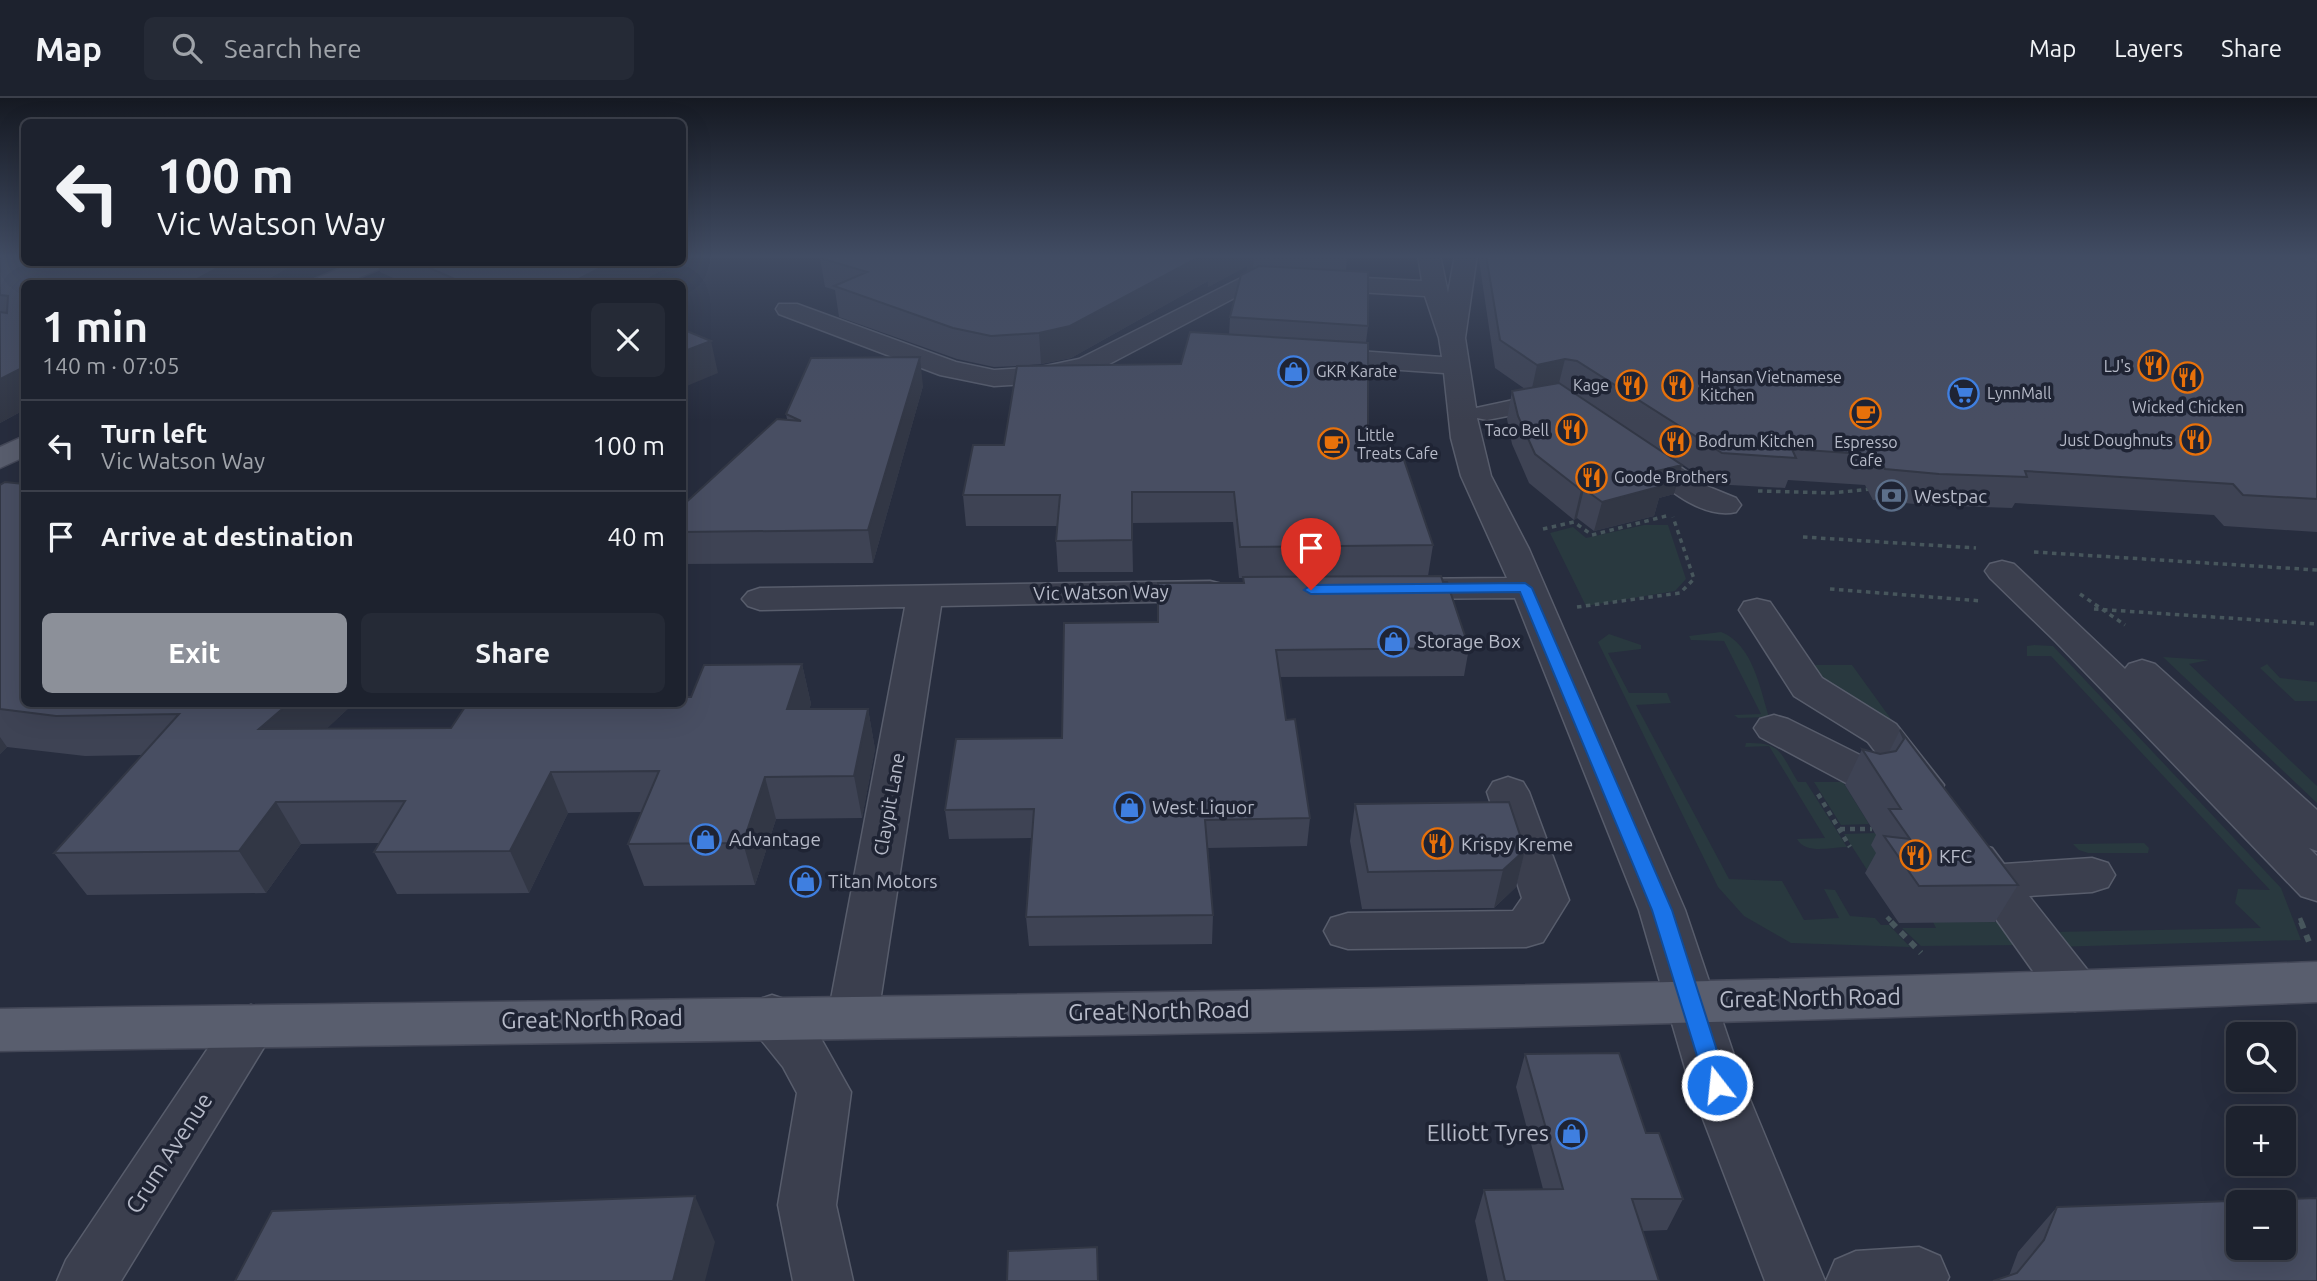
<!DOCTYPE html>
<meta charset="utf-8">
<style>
:root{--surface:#1d222e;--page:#252a36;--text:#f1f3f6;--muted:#a0a4aa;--line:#3b3f4a;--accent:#8c9099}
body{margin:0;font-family:Ubuntu,sans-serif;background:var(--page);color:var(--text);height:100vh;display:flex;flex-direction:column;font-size:26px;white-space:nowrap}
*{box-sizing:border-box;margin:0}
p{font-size:23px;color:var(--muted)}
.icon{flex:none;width:38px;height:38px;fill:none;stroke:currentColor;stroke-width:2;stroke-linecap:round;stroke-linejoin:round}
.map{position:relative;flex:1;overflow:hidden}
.sheet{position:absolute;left:21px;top:182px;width:665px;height:427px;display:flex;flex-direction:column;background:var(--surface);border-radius:10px;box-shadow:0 7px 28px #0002,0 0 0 2px var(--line)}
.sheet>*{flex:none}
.hud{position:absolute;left:21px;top:21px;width:665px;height:147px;border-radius:10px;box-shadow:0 7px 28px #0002,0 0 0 2px var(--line);background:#1d222e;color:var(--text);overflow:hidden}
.fabs{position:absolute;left:2226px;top:924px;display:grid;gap:14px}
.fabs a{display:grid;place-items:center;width:70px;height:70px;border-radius:10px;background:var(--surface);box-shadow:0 7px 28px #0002,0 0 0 2px var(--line);font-size:35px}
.pin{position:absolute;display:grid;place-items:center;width:60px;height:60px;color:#fff;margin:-72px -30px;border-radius:50% 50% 50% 0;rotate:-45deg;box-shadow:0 0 7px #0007}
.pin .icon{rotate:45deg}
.me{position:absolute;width:77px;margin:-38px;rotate:344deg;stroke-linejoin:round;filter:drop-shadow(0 0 5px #0008)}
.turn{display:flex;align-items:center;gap:24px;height:147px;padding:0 21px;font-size:32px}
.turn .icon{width:91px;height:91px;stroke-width:2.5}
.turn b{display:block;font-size:49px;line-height:60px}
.round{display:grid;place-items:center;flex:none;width:74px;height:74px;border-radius:10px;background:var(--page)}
.overview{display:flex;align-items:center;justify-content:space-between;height:119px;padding:0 21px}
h1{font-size:42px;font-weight:700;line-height:52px}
.primary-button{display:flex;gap:14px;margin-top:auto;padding:14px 21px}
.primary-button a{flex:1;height:80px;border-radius:10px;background:var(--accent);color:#fff;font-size:28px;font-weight:700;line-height:80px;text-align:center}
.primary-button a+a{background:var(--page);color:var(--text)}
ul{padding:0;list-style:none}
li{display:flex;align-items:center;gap:21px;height:91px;padding:0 21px;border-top:2px solid var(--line)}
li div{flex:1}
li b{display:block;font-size:26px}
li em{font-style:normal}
header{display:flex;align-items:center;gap:42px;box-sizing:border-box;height:98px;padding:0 35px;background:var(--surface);border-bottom:2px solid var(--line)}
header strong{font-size:33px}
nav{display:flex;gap:38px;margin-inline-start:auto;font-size:24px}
.search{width:490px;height:63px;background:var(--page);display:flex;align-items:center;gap:18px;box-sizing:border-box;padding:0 24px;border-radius:10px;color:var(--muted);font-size:26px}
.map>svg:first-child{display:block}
.green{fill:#29393f}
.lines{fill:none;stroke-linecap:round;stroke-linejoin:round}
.minor-casing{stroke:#585d6c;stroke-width:3}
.major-casing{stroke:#444858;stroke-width:3}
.path-far2{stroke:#47565c;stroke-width:3.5;stroke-dasharray:4.5 4.5;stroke-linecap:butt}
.path-far1{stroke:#47565c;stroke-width:4.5;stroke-dasharray:5 5;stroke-linecap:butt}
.path{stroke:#47565c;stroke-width:6;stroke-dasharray:7 7;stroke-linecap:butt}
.minor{fill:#3b3f4e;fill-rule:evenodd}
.major{fill:#595e6e;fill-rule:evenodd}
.rail{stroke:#5d6375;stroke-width:3.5;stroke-dasharray:4.5 4.5;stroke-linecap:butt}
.wall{fill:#3e4354;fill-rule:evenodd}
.shaded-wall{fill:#323745}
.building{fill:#484e62;stroke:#323745;stroke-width:2;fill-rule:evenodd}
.route{fill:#1a73e8;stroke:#114b97;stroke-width:2}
.labels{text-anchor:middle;stroke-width:7;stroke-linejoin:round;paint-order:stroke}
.far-poi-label{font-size:16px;fill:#b7bbc9;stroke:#1f2434;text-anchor:start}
.poi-label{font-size:19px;fill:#b7bbc9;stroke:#1f2434;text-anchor:start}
.street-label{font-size:19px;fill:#b7bbc9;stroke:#1f2434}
.near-street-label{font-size:23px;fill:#b7bbc9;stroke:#1f2434}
.near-poi-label{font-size:23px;fill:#b7bbc9;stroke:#1f2434;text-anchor:end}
</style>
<header>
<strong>Map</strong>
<div class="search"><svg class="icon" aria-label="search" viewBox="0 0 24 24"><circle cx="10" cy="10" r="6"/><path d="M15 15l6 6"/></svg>Search here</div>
<nav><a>Map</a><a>Layers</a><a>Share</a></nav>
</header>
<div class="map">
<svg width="2317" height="1183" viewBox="0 0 2317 1183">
<rect width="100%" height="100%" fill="#272d3e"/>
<!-- green -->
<path class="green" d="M1644,427H1668L1686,481L1675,493L1586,508L1550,435L1573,429L1586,440Z
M1788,533L1813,567H1852L1979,743L1821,587Z
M1721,534C1753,546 1760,591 1769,619L1738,620L1734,617L1761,616L1724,543L1691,542L1689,538Z
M1609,536L1641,547V551L1608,555L1629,595H1667L1671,605L1636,607L1729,781L1782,783L1804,822L1839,820L1824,791L1835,792L1850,818L1875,820L1881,827H1889L1910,849L1791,845L1744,818L1718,789L1598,544Z
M2034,547L2053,548L2281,790L2301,842L2053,849L2052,834L2261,830L2235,805L2238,791L2270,792L2051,558H2027V548Z
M2163,559L2209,562L2189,566L2317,688V705Z
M2267,566L2280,580L2317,584V603H2295L2260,570Z
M1746,645C1782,644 1780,655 1798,684H1806L1847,749C1831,749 1806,757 1797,741L1825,740L1769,648L1745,649Z
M1814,684H1843L1869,726L1841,727Z
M1875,735L1882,747L1889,775H1869L1844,736Z
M2144,745L2149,750L2148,755H2088L2079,752L2073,746Z
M1933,824H1999L2023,847L1921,848L1902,830H1936Z"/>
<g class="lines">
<defs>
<path id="minor" d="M1418,157H1440L1448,195L1455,157H1477L1465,240L1476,310L1560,292L1570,294L1574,300L1570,306L1560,308L1487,322L1477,320L1491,378L1529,451L1685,812L1744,987L1825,1183H1765L1690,987L1639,812L1515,500L1396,501L1384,498L1379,491L1384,484L1396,481L1507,480L1461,378L1451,340L1444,275L1316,266L1307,264L1303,258L1307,252L1316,250L1442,259L1439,240L1425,198L1257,188L1096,273L1041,285L994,288L940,277L779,216L776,211L779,206H797L956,264L994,272L1041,269L1079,261L1253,174L1422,183Z
M1636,342L1646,345L1709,389L1736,400L1741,407L1736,414C1697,423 1655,379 1626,357L1621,351L1626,345Z
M2002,463L2014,466L2125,571L2129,566L2142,562L2155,566L2317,712V753L2309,750L2317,758V803L2301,798L2055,543L1990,480L1985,473L1990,466Z
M1210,483L1222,486L1227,493L1222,500L1210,503L941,508L878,917L871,932L853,938L835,932L828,917L905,509L760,512L748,508L742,501L748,494L760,490Z
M1757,501L1770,504L1822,580L1896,626L1944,687L1938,697L1923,701L1908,697L1868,644L1794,598L1739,512L1744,504Z
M1774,617L1788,621L1878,666L1884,676L1878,686L1863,690L1848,686L1760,639L1754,630L1760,621Z
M1508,679L1523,684L1529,694L1569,802L1543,844L1526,849L1348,851L1331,846L1324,833L1331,820L1348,815L1513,813L1522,800L1487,694L1493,684Z
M1976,746L1992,750L2004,766L2092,760L2108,765L2115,777L2108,789L2092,794L2029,798L2093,879L2100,893L2093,907L2075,913L2057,907L1954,762L1960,750Z
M772,897L790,903L819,937L851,994L836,1107L853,1183H793L778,1107L797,995L783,969L754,933L747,918L754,903Z
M251,907L269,913L277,928L121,1183H57L66,1162L233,913Z
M1919,1149L1940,1158L1949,1179L1947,1183H1826L1835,1162L1856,1153Z"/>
<path id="major" d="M355,164H387L384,169L344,186H312L315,181Z
M24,338V359L0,370V349Z
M2317,864V904C1545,936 772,941 0,953V911C772,899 1545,894 2317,864Z"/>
</defs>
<!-- minor casing -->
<use href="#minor" class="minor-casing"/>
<!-- major casing -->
<use href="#major" class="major-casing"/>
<!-- path-far2 -->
<path class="path-far2" d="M1758,393L1832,395L1871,391
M1543,431L1574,424L1592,437L1670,417
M1803,439L1976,450
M2034,454L2317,472
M1830,491L1982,503
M2080,496L2125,527
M1577,509L1680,495L1694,481L1673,419
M2094,511L2317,526"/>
<!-- path-far1 -->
<path class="path-far1" d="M1818,696L1850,749
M1840,731H1872
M1887,819L1893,825
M2300,820L2302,825"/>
<!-- path -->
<path class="path" d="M1891,824L1921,855
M2301,824L2309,844"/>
<!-- minor -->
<use href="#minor" class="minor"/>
<!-- major -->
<use href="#major" class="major"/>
<!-- rail -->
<path class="rail" d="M2270,157L2317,162"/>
</g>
<!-- wall -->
<path class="wall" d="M0,157L24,164H298L259,186H24V312L0,325Z
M820,157H1347L1346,173L1368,228L1366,245L1368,359L1433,447L1428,478L1469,550L1464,578L1280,579L1286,622L1310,720L1307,748L1208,750L1213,817L1212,846L1029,848L1026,819L1032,740L949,741L945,712L1062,640L1158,524L1243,485V480H1239L1233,424L1132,425L1133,474H1058L1056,443L1058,428H966L963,397L1004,347L1017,268L994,269L957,261L839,219L835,192L825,189L820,160L823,158ZM1247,168V174L1230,219L1229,237L1181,266L1017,268L1041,266L1071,260L1208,183V189Z
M1480,157H2306L2317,165V434L2224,428L2214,417L2015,405L2012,410L1925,407L1873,402L1865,387L1788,382L1785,390L1712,386L1570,292L1674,396L1659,400L1654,418L1594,433L1577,420L1574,422L1529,385L1512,346L1507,321L1512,293L1525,291L1495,270L1479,162Z
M376,164H677L636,186H407L380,174Z
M923,288L873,465L682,466V408L787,321L786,316Z
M0,387L24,606H353L326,631L451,630L691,599L802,566L811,606L809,611H868L875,651L862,720L776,721L755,787L644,788L628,746L642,714L568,715L529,795L397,796L374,754L379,745L301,746L266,795L87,797L54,755L142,657L85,658L7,649L0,656Z
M1900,632L2018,787L1995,824L1899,825L1865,775L1876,755L1871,747L1876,737L1845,687L1862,651L1880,656L1889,654Z
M1355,706L1525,752L1516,789L1494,810L1362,811L1350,743Z
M1525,956L1646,1035L1683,1101L1667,1132L1643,1133L1659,1183H1488L1475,1123L1484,1092L1543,1091L1516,989Z
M2317,1100L2009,1178L2018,1154L2057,1109Z"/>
<!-- shaded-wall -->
<path class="shaded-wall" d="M682,157H691L682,162Z
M1203,157H1254L1253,171L1247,174V168L1208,189V183L1071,260L1041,266L1039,235Z
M229,164H298L259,186H188Z
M612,164H677L636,186H569Z
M711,243L718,275L682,290V254Z
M920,259L923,288L873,465L868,432Z
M1565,261L1558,289L1531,295L1537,267Z
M24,269V312L0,325V281Z
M1682,367L1674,396L1659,400L1654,418L1594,433L1602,404L1645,376Z
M1584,391L1577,420L1574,422L1581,392Z
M802,566L811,606L796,652L787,611Z
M288,606H353L283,672L259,631Z
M868,611L875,651L862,720L854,678Z
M0,639L7,649L0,656Z
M551,674L568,715L529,795L510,753Z
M765,679L776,721L755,787L743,745Z
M276,704L301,746L266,795L239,753Z
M1525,752L1516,789L1494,810L1503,772Z
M695,1098L715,1144L705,1183H673Z"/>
<!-- building -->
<path class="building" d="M0,157H24V164H229L188,186H24V269L0,281V214L7,215L8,198L0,197Z
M825,157H1203L1070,228L1039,235L991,238L953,230L834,188L867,174L820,160Z
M1486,157H2306L2317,165V401L2243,397L2233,386L2025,373L2027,379L1939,376L1885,371L1878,357L1792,351L1796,360L1722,355L1577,263L1565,261L1537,267L1500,242Z
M416,164H612L569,186H466Z
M1259,168L1368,174V228L1230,219L1241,177Z
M682,231L711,243L682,254Z
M1190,234L1368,245V359L1404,362L1433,447L1240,449L1234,394H1132V442L1056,443L1060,397H963L973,347H1004L1017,268L1181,266Z
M920,259L868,432L682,434V408L777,321L801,323L786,316L811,260Z
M1559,285L1682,367L1645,376L1662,388L1602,404L1584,391L1581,392L1535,356L1518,318L1512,293Z
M5,384L24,386V606H288L259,631L451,630L467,606H682V599H691L704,567L802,566L787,611H868L854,678L765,679L743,745L628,746L659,673L551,674L510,753L374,754L405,703L276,704L239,753L54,755L179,616L56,618L0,611V387Z
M1441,478L1443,484H1447L1469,550L1276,552L1286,622L1295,621L1310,720L1205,722L1213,817L1026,819L1034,711L945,712L956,641L1062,640L1064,525L1158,524V485H1244L1243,479Z
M1900,632L2018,787L1919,788L1884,738L1910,741L1889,711H1901L1862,651L1880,656L1896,653L1904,641Z
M1509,704L1525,752L1503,772L1368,774L1355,706Z
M1619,955L1646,1035H1659L1683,1101H1632L1659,1183H1505L1484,1092L1563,1091L1525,956Z
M695,1098L673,1183H235L272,1113Z
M2317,1100V1183H1993L2017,1175L2044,1142L2057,1109ZM2238,1104H2284V1150H2238Z
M1097,1149L1098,1183H1007L1008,1153Z"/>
<!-- sky -->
<linearGradient id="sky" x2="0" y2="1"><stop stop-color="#151922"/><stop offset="0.49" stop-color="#414c63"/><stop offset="1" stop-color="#414c63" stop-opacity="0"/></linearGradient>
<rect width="2317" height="323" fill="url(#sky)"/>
<!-- route -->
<path class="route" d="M1525,485L1532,490L1672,812L1728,987L1725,994L1717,997L1709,994L1706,987L1652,812L1520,494L1311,496L1304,492L1311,487Z"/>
<!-- icons -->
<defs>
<symbol id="restaurant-ring" viewBox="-11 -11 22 22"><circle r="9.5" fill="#1f2434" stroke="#e8710a" stroke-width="1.5"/><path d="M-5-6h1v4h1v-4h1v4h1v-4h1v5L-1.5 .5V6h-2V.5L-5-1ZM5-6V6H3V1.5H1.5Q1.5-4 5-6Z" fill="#e8710a"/></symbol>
<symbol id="shop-ring" viewBox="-11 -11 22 22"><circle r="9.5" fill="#1f2434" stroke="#3f7fe0" stroke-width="1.5"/><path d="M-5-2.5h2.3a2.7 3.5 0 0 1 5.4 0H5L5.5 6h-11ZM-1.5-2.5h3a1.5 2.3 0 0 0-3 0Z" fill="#3f7fe0"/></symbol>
<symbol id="supermarket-ring" viewBox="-11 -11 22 22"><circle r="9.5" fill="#1f2434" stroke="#3f7fe0" stroke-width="1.5"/><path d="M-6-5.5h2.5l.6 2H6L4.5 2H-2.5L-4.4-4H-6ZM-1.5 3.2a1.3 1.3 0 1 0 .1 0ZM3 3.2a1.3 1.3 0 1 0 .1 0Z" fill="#3f7fe0"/></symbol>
<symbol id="cafe-ring" viewBox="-11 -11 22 22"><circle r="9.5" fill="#1f2434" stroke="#e8710a" stroke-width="1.5"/><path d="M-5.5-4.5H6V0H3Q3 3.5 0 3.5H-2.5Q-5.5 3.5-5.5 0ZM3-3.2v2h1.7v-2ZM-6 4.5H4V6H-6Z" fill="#e8710a"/></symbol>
<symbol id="bank-ring" viewBox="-11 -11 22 22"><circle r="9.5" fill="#1f2434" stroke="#5c6f8a" stroke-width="1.5"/><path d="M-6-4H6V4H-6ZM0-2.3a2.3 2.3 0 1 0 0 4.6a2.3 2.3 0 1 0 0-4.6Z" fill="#5c6f8a"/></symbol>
</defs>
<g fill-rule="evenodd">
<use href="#restaurant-ring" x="2136" y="250" width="35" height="35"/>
<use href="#shop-ring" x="1276" y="256" width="35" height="35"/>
<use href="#restaurant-ring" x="2170" y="262" width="35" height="35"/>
<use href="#restaurant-ring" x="1614" y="270" width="35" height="35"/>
<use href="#restaurant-ring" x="1660" y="270" width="35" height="35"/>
<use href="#supermarket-ring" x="1946" y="278" width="35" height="35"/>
<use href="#cafe-ring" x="1848" y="298" width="35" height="35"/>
<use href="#restaurant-ring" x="1554" y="314" width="35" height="35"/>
<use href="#restaurant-ring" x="2178" y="324" width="35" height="35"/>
<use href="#restaurant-ring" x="1658" y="326" width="35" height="35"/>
<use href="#cafe-ring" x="1316" y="328" width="35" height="35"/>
<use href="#restaurant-ring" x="1574" y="362" width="35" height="35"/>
<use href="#bank-ring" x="1874" y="380" width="35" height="35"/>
<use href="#shop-ring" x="1376" y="526" width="35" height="35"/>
<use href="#shop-ring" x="1112" y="692" width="35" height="35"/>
<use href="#shop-ring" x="688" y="724" width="35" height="35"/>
<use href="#restaurant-ring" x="1420" y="728" width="35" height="35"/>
<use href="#restaurant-ring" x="1898" y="740" width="35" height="35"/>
<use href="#shop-ring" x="788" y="766" width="35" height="35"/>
<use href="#shop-ring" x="1554" y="1018" width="35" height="35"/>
</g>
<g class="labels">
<!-- far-poi labels -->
<g class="far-poi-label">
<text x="2131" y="274" text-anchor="end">LJ's</text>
<text x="1316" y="279">GKR Karate</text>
<text x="1700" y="285">Hansan Vietnamese<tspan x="1700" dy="18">Kitchen</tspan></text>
<text x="1609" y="293" text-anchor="end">Kage</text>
<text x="1987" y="301">LynnMall</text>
<text x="2188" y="315" text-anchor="middle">Wicked Chicken</text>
<text x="1549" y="338" text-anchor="end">Taco Bell</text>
<text x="1357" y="343">Little<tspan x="1357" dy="18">Treats Cafe</tspan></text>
<text x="2173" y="348" text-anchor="end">Just Doughnuts</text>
<text x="1698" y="349">Bodrum Kitchen</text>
<text x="1866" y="350" text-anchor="middle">Espresso<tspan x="1866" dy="18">Cafe</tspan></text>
<text x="1614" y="385">Goode Brothers</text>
</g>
<!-- poi labels -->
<g class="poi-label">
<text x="1914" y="405">Westpac</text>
<text x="1417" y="550">Storage Box</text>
<text x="1152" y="716">West Liquor</text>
<text x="729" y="748">Advantage</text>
<text x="1461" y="753">Krispy Kreme</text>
<text x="1939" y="765">KFC</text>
<text x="828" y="790">Titan Motors</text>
</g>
<!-- street labels -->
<g class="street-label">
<text transform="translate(1101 494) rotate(-1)" y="7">Vic Watson Way</text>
<text transform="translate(889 706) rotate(-80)" y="7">Claypit Lane</text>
</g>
<!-- near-street labels -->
<g class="near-street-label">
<text transform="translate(1810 900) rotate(-1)" y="8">Great North Road</text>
<text transform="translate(1159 913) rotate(-1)" y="8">Great North Road</text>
<text transform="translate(592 921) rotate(-1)" y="8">Great North Road</text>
<text transform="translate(169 1055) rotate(-57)" y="8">Crum Avenue</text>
</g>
<!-- near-poi labels -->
<g class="near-poi-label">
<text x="1549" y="1043">Elliott Tyres</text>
</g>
</g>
</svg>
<div class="fabs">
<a><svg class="icon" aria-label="search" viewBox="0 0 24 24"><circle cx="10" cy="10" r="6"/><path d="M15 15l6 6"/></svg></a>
<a>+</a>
<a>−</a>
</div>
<div class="pin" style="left:1311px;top:492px;background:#d93025"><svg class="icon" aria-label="arrive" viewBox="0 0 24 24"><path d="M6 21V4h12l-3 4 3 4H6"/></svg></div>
<svg class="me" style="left:1717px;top:987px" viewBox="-20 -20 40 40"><circle r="17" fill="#1a73e8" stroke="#fff" stroke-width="3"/><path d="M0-11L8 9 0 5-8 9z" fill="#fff"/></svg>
<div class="hud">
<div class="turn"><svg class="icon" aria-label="left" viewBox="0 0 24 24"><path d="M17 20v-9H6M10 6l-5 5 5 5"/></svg><div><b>100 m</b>Vic Watson Way</div></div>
</div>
<section class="sheet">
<div class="overview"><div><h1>1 min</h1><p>140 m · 07:05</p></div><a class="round"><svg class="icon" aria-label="close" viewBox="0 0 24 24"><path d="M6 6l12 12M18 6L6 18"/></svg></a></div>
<ul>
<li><svg class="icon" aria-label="left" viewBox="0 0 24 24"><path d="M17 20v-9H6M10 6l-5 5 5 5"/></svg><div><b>Turn left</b><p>Vic Watson Way</p></div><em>100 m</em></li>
<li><svg class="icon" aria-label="arrive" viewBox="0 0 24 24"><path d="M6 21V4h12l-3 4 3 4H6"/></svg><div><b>Arrive at destination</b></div><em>40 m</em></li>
</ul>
<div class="primary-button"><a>Exit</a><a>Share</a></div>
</section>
</div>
